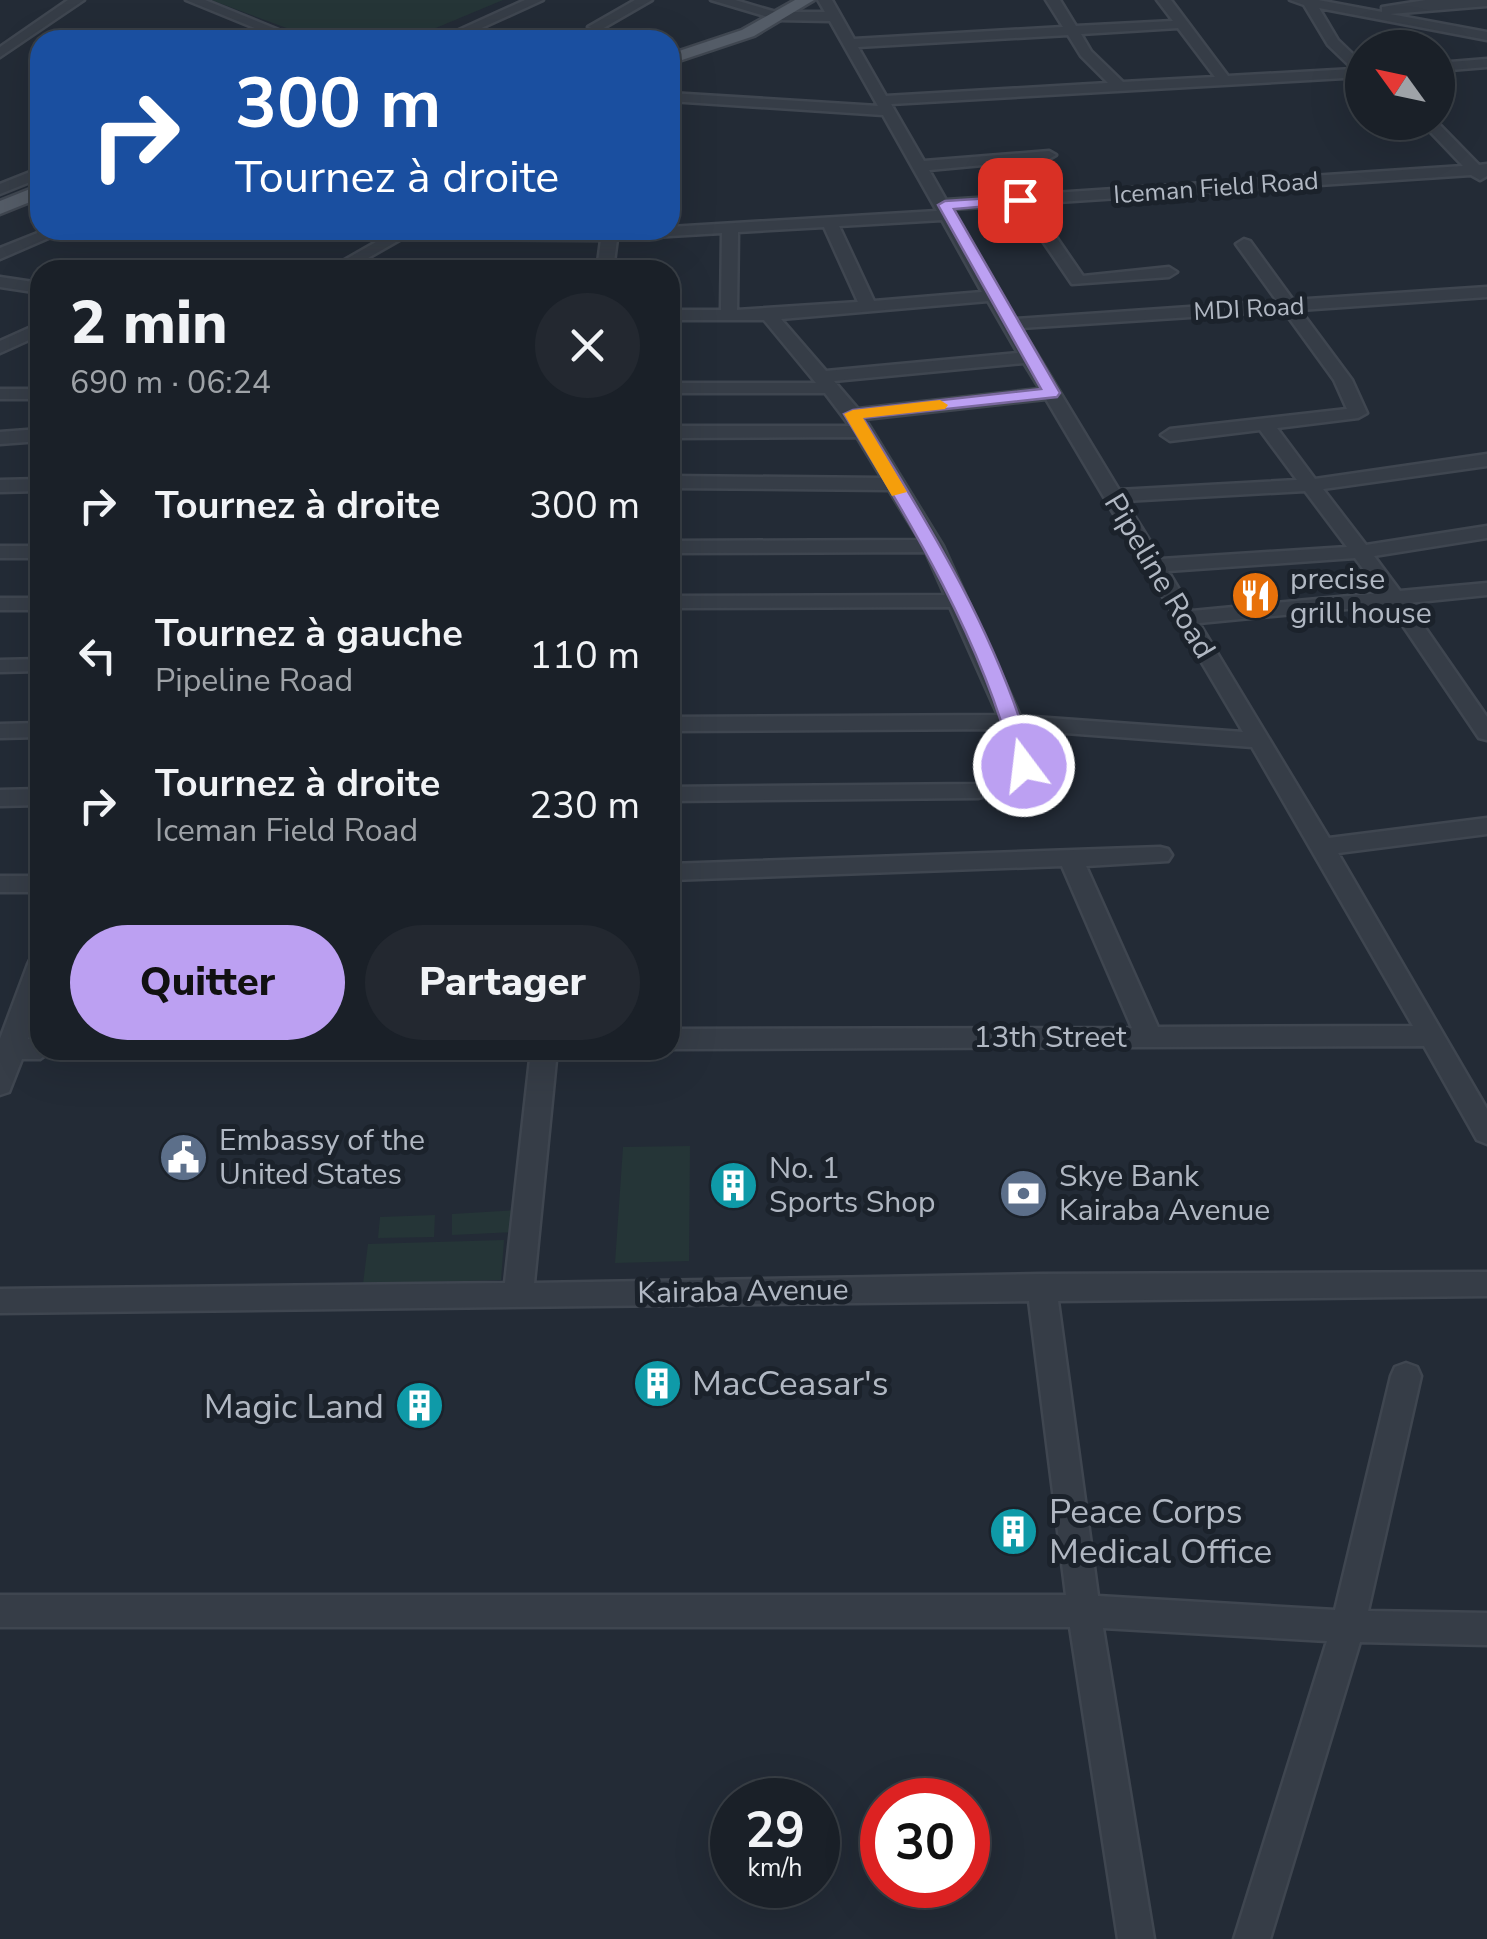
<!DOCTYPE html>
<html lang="fr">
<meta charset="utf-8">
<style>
:root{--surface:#1a2028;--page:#232830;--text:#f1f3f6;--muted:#9fa3a8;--line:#383e45;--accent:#bca0f2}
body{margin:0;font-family:"Nunito Sans",sans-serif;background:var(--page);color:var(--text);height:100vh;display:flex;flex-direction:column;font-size:38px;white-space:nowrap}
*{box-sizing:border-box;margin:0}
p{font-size:32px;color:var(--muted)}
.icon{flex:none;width:55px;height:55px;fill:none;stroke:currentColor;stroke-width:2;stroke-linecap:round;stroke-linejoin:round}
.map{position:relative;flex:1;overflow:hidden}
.panel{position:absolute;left:30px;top:260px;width:650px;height:800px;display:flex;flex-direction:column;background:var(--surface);border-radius:30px;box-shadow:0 10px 40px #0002,0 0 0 2px var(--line)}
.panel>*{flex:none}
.top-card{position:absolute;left:30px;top:30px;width:650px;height:210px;border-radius:30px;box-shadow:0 10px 40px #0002,0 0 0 2px var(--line);background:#1a4fa0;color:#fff;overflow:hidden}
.needle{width:65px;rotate:303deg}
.fabs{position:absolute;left:1345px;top:30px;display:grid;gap:20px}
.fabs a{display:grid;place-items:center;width:110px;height:110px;border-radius:50%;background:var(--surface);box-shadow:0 10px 40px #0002,0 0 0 2px var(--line);font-size:50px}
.speed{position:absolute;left:710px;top:1778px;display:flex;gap:20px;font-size:50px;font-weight:700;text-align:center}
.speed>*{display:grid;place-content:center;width:130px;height:130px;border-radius:50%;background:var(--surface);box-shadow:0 10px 40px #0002,0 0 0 2px var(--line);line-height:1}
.speed small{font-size:25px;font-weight:400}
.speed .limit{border:15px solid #d22;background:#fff;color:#111}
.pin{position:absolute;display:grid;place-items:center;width:85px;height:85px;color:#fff;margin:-42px;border-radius:20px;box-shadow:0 5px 15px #0006}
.me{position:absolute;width:110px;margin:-55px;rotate:345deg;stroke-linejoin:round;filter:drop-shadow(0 0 8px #0008)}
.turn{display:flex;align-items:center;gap:35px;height:210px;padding:0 40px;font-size:45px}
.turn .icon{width:130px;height:130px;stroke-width:2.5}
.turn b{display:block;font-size:70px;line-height:85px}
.round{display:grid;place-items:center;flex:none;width:105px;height:105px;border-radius:52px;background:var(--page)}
.summary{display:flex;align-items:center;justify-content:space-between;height:170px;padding:0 40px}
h1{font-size:60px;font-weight:800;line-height:75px}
.primary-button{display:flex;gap:20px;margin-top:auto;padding:20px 40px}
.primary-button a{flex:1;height:115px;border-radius:60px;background:var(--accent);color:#111;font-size:40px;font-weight:800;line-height:115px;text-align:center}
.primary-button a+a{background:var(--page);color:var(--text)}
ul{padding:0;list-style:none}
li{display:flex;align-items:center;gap:30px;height:150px;padding:0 40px}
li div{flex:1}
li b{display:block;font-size:38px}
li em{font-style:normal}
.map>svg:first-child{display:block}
.green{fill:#253537}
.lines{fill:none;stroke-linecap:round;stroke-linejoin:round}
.minor-casing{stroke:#3f4650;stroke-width:5}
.major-casing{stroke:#3f4650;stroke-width:5}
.minor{fill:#363d47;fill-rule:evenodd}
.major{fill:#545c67;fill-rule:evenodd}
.route{fill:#bca0f2;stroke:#7a689d;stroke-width:2.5}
.slow{fill:#f59e0b}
.labels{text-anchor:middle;stroke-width:10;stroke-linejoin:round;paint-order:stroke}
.far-street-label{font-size:25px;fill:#b1b8c3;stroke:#1b222b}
.street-label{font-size:30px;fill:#b1b8c3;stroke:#1b222b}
.poi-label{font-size:30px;fill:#b1b8c3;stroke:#1b222b;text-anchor:start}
.near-poi-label{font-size:35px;fill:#b1b8c3;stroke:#1b222b;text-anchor:start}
</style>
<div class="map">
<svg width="1487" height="1939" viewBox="0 0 1487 1939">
<rect width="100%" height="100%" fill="#232b36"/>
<!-- green -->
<path class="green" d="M211,0H503L407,40H319Z
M690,1146L689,1261L615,1263L623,1147Z
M516,1210L515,1232L452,1235V1214Z
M435,1215L434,1237L378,1238L380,1217Z
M504,1240L501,1280L363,1284L368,1244Z"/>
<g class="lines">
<defs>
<path id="minor" d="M68,0H84L0,57V47Z
M186,0H205L303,40H284Z
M525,0H543L455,40H437Z
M635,0H652L600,30L588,27Z
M711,0H735L776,12H825L818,0H832L854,39L1063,27L1046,0H1060L1076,26L1173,21L1157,0H1171L1228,76L1353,69L1328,45L1304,5L1290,0H1318L1382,12V7L1426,0H1487V6L1390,14L1487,32V40L1319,8L1338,40L1362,63V77L891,104L924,161L1049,151L1056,155L1049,159L929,170L946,200L1463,166L1421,122H1437L1479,165L1487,164V176L1480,180L1471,175L952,209L1015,319L1277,301L1236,244L1244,239L1250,241L1293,300L1487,287V297L1300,310L1352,380L1367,413L1358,418L1277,428L1315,479L1487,454V466L1323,489L1366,545L1487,526V538L1374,556L1400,591L1487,583V595L1408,603L1487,717V740L1479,738L1389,605L1199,623L1329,838L1487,818V834L1338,853L1487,1109V1144L1477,1140L1424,1046L670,1049V1029L1132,1028L1062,866L670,880V864L1160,847L1168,849L1172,855L1168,861L1086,866L1158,1027L1413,1026L1252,747L1025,730L1035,766C1019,788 1003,792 978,798L670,801V787L978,784L1000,778L1012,765L1003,729L670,731V717L998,715L950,607L670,608V596L945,595L926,552L670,553V541L920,540L889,490L670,488V476L882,478L857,437L670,438V426H850L825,393H670V383H816L764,320H670V310H721L722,233L617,239L613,270H597L601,240L439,239L424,230H670V227L937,211L883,115L670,101V93L878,106L830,21L778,20ZM1178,28L1215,77L1123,82L1091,51L1081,34ZM1068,35L1081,56L1108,83L886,96L858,47ZM942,220L982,292L874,301L839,226ZM824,227L858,302L737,310L738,232ZM988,301L1018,353L826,371L781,319ZM1284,311L1334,380L1347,409L1170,429L1161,435L1170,441L1260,430L1297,480L1119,490L1021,328ZM1024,363L1040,389L858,409L834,381ZM1046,399L1243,732L1020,716L943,546L865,419ZM1305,491L1347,547L1161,559L1125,501ZM1355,558L1381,593L1192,611L1168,571Z
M1487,59V67L1438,71V63Z
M40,168V178L0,194V184Z
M1046,229L1052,231L1083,276L1169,267L1177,272L1169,277L1072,284L1038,234Z
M45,230H67L0,259V248Z
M397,230H417L347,270H327Z
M0,277L40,283V293L0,287Z
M40,323V335L0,353V341Z
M0,389H40V399H0Z
M40,429V441L0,444V432Z
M40,479V491L0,492V480Z
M0,546H40V558H0Z
M0,598H40V610H0Z
M40,659V671L0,672V660Z
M40,723V737L0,738V724Z
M40,789V805L0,806V790Z
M0,876H40V892H0Z
M40,955V1002L28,1039H40V1050H52L40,1059H22L9,1092L0,1095V1039L28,964L31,958Z
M531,1050H557L534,1283L1042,1274L1487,1272V1296L1058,1301L1098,1596L1335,1610L1391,1376L1395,1367L1406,1363L1417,1367L1421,1376L1368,1611L1487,1613V1645L1360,1642L1270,1939H1234L1327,1641L1103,1628L1154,1939H1118L1070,1627H0V1595H1066L1029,1301L0,1313V1289L505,1283Z"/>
<path id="major" d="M795,0H814L754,36L670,64V54L742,30Z
M40,185V198L0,214V201Z"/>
</defs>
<!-- minor casing -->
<use href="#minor" class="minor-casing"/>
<!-- major casing -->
<use href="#major" class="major-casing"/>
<!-- minor -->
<use href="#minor" class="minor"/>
<!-- major -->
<use href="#major" class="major"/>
</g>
<!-- route -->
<path class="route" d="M1020,196L1028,200L1025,203L954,209L1060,393L1057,397L863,418C931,527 1001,641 1034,766L1024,773L1014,766C982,640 912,525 844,414L853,410L1041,389L938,205L945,201Z"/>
<!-- slow -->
<path class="slow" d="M940,400L948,405L945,409L863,418L907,492L892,496L844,414L853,410Z"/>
<!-- icons -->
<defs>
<symbol id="restaurant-disc" viewBox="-11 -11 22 22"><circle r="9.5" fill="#e8710a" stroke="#1b222b"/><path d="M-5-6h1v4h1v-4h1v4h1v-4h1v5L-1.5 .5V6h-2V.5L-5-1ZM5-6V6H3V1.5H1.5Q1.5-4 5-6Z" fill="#fff"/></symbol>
<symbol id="civic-disc" viewBox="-11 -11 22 22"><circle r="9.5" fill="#5c6f8a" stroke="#1b222b"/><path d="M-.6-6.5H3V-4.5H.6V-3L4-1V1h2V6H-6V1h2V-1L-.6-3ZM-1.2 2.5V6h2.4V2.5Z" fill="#fff"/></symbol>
<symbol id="building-disc" viewBox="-11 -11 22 22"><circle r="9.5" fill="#0f9aa8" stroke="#1b222b"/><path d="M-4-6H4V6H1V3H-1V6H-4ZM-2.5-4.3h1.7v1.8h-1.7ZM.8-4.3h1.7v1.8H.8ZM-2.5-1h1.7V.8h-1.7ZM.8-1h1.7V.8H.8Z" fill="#fff"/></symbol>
<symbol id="bank-disc" viewBox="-11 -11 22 22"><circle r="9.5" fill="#5c6f8a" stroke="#1b222b"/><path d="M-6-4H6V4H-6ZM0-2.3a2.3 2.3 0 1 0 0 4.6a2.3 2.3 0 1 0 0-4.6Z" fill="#fff"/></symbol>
</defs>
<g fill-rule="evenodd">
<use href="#restaurant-disc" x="1228" y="568" width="55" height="55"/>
<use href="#civic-disc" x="156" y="1130" width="55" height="55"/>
<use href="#building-disc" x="706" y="1158" width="55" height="55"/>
<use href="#bank-disc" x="996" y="1166" width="55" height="55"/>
<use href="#building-disc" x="630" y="1356" width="55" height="55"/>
<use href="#building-disc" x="392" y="1378" width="55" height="55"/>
<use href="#building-disc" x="986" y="1504" width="55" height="55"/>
</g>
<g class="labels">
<!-- far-street labels -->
<g class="far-street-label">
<text transform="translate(1216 187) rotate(-4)" y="9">Iceman Field Road</text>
<text transform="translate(1249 308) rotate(-3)" y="9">MDI Road</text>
</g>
<!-- street labels -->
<g class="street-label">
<text transform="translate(1160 576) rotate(59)" y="10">Pipeline Road</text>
<text x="1050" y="1047">13th Street</text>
<text transform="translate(743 1291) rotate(-1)" y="10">Kairaba Avenue</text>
</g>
<!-- poi labels -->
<g class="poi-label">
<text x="1290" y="589">precise<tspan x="1290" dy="34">grill house</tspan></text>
<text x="219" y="1150">Embassy of the<tspan x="219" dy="34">United States</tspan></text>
<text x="769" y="1178">No. 1<tspan x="769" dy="34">Sports Shop</tspan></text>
<text x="1059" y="1186">Skye Bank<tspan x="1059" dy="34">Kairaba Avenue</tspan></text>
</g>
<!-- near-poi labels -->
<g class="near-poi-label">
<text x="692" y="1395">MacCeasar's</text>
<text x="384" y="1418" text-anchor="end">Magic Land</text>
<text x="1049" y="1523">Peace Corps<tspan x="1049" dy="40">Medical Office</tspan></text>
</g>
</g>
</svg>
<div class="fabs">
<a><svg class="needle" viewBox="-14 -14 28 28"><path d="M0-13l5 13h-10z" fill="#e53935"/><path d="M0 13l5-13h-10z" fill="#9fa3a8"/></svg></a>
</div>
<div class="speed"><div>29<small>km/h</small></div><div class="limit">30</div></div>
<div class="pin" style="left:1020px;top:200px;background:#d93025"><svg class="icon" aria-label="arrive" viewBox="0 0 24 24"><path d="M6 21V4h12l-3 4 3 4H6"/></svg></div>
<svg class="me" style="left:1024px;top:766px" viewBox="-20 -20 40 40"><circle r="17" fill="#bca0f2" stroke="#fff" stroke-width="3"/><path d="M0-11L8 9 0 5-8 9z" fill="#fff"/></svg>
<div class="top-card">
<div class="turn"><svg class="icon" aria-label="right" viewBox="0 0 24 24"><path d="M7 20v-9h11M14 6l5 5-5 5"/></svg><div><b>300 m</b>Tournez à droite</div></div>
</div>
<section class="panel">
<div class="summary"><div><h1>2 min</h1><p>690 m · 06:24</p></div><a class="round"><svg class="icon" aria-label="close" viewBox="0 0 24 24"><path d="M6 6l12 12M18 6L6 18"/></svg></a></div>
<ul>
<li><svg class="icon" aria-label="right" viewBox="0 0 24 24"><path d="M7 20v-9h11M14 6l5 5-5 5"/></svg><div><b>Tournez à droite</b></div><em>300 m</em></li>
<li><svg class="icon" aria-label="left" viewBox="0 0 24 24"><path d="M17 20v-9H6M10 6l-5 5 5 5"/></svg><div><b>Tournez à gauche</b><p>Pipeline Road</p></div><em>110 m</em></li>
<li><svg class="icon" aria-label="right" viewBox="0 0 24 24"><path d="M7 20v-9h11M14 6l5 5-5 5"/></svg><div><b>Tournez à droite</b><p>Iceman Field Road</p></div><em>230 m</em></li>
</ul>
<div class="primary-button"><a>Quitter</a><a>Partager</a></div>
</section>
</div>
